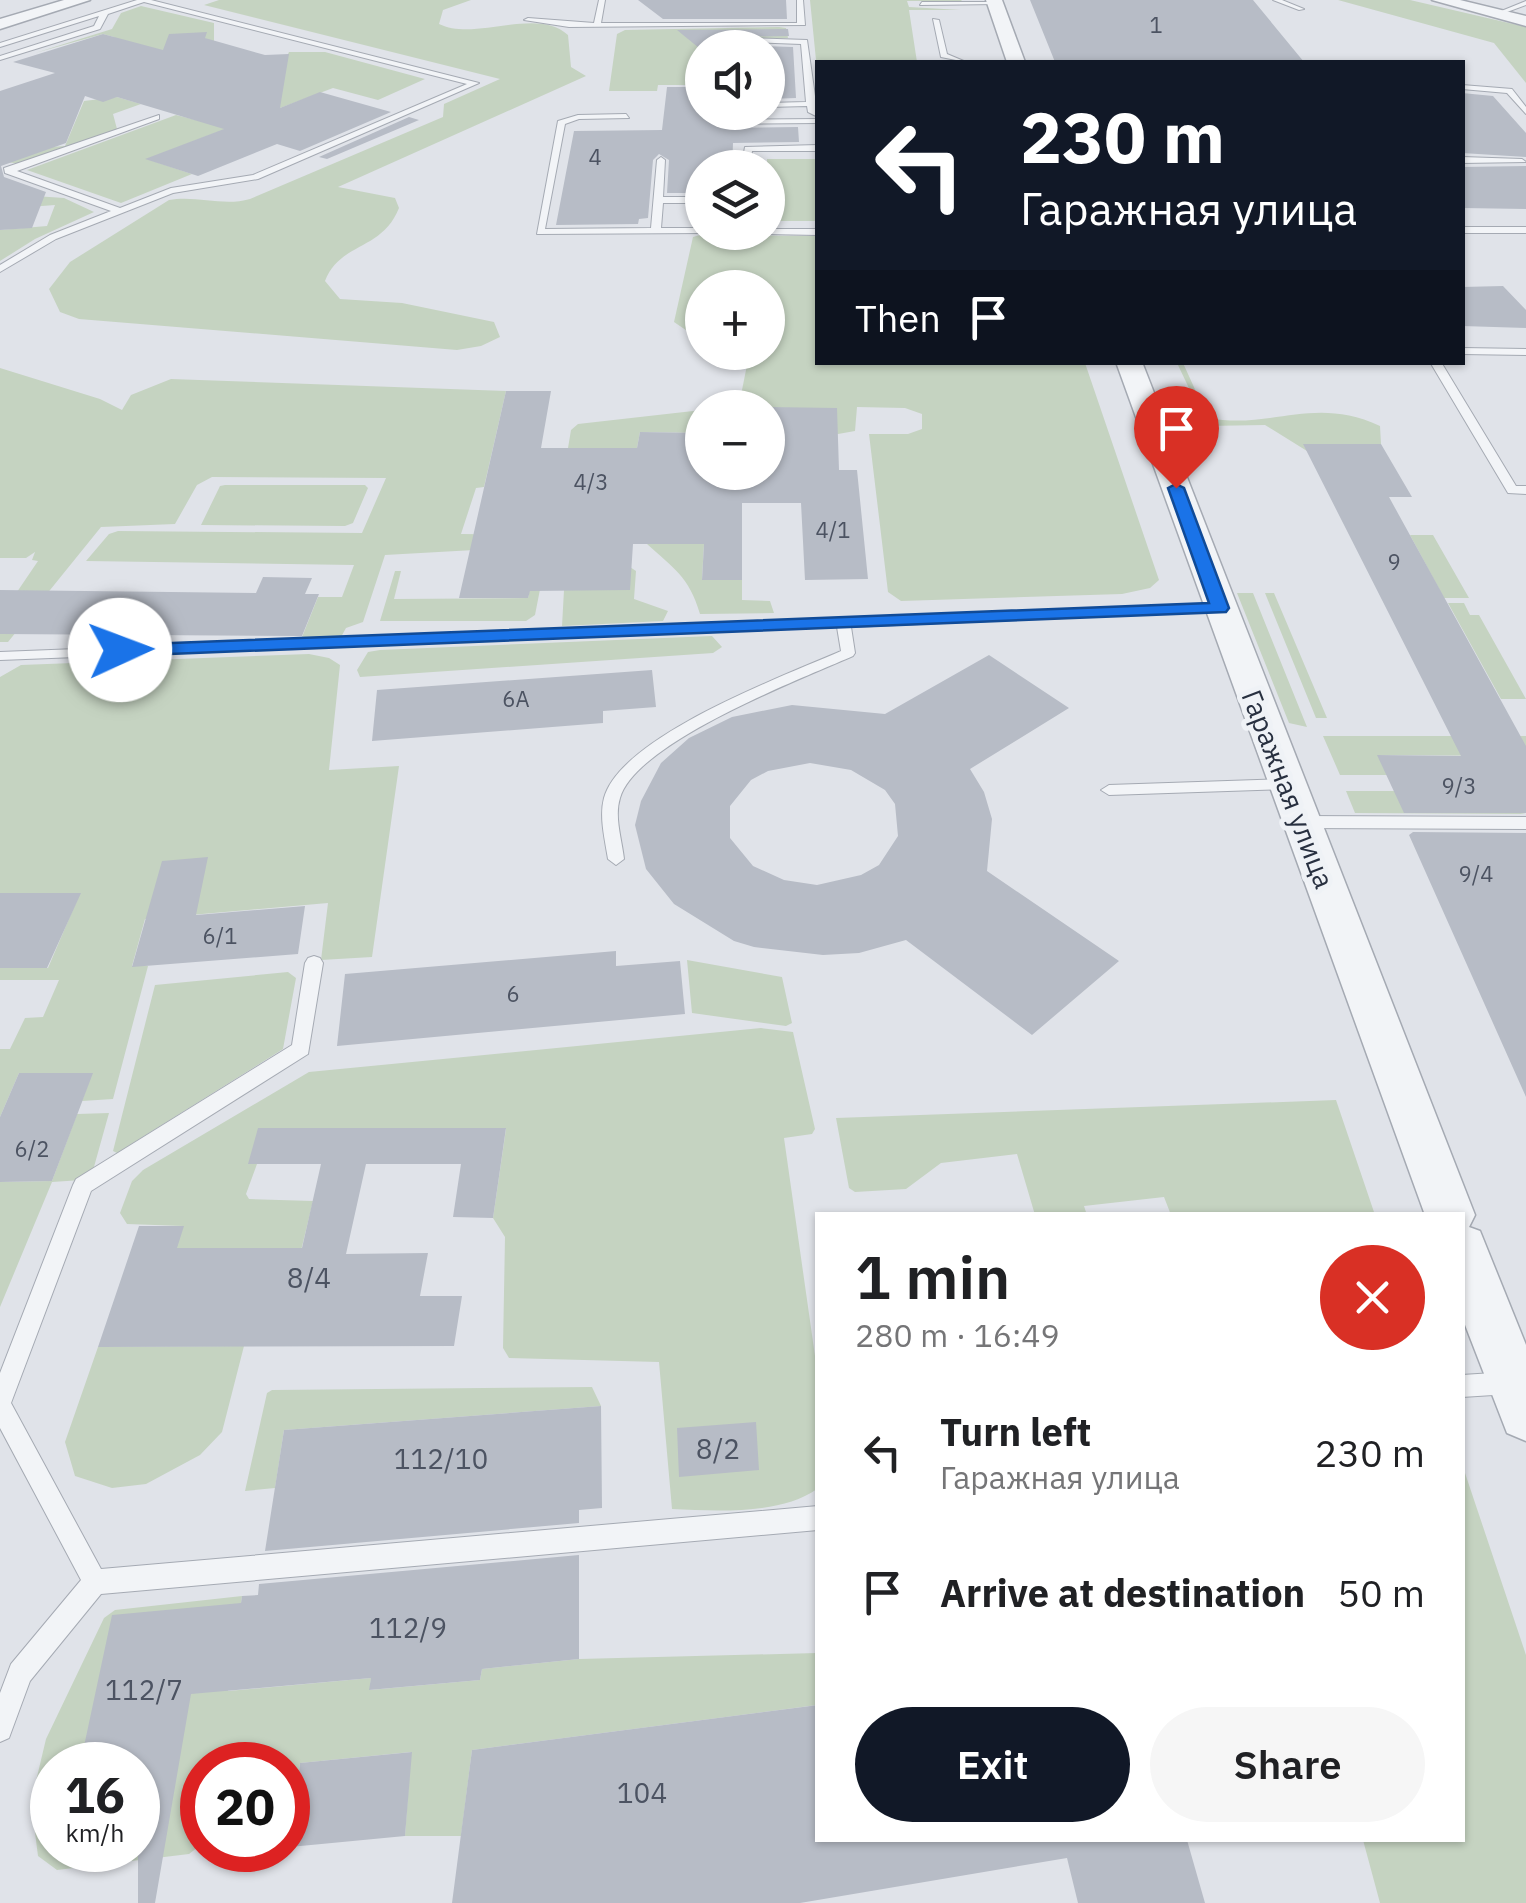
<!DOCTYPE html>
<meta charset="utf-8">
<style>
:root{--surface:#fff;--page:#f6f6f6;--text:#202124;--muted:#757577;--accent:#111827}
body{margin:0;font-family:"IBM Plex Sans",sans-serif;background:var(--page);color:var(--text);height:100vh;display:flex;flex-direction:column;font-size:38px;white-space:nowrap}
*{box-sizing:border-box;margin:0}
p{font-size:32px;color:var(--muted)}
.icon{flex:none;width:55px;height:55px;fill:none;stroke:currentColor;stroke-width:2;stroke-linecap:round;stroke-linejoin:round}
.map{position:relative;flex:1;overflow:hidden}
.panel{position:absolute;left:815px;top:1212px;width:650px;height:630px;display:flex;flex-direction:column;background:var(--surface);border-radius:0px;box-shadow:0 2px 8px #0004}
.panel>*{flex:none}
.guide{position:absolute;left:815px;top:60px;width:650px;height:305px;border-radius:0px;box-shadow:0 2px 8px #0004;background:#111827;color:#fff;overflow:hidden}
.fabs{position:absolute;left:685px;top:30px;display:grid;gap:20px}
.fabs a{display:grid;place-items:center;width:100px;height:100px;border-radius:50%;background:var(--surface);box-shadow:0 2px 8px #0004;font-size:50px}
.speed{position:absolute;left:30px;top:1742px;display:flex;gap:20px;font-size:50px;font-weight:700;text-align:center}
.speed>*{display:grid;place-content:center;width:130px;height:130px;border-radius:50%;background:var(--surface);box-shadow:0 2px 8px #0004;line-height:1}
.speed small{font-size:25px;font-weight:400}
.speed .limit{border:15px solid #d22;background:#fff;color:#111}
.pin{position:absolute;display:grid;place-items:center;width:85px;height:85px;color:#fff;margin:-102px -42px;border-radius:50% 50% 50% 0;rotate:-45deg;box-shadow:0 0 10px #0007}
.pin .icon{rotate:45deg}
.me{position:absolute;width:110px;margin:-55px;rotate:88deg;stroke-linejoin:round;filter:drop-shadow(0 0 8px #0008)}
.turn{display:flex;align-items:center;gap:35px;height:210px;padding:0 40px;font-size:45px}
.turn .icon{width:130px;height:130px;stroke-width:2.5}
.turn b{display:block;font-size:70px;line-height:85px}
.then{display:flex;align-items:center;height:95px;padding:0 40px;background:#0003;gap:20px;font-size:38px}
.round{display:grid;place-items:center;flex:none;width:105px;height:105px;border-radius:52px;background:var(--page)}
.headline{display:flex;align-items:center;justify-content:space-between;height:170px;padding:0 40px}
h1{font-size:60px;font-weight:600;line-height:75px}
.button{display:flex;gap:20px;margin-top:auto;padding:20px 40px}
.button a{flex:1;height:115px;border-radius:60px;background:var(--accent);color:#fff;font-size:40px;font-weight:600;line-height:115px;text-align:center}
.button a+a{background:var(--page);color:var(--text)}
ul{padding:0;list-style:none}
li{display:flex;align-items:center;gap:30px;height:140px;padding:0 40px}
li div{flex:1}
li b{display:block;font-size:38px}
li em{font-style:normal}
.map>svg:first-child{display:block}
.green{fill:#c5d3c1;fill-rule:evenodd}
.building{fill:#b7bcc6;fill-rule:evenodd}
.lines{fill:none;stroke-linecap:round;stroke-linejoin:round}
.service-casing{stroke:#a5aab3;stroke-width:2}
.tertiary-casing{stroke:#a5aab3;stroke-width:3}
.service{fill:#f2f4f7;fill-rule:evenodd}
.tertiary{fill:#f2f4f7;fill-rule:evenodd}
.route{fill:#1a73e8;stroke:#114b97;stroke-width:2.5}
.labels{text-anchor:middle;stroke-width:10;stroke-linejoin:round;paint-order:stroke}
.number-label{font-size:22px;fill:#4c5362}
.street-label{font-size:28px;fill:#283040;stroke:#eff2f6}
.near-number-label{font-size:28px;fill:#4c5362}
</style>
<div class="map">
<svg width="1526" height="1903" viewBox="0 0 1526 1903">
<rect width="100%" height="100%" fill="#e0e3e9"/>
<!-- green -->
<path class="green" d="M219,0H471L443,10L439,24C476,42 536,6 568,35L571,67L586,76L338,187L395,198L399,208C382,251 340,242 325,281L340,299L402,303L494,322L500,337L481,346L457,350L79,319L60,312L49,289L70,262L169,200C197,195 223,207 250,199L443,117L444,104L500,79L204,5Z
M810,0H961L962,1H907L909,7L961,10H909L917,62H818L817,70Z
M1338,0H1410L1526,27V83L1494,43Z
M141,6L214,23V42L202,37L206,32L156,71L114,37L103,34L35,53L112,29L121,13Z
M779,27L786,28L788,38L707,39L739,46L702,48V85H658L657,91H609L617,34L625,30Z
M289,52H325L425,79L378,100L333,88L259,116Z
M117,97L141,104L113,114L117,129L20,164L0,161L20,149L65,146L84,101Z
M176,115L228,128L147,159L192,174L121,203L27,170Z
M767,159H817V221H768Z
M20,195L64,198L94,212L35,239L0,261V230L47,226L55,205L2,209Z
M700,235L817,236L818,362L1085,363L1159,580L1150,588L1122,594L901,601L888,592L869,434H908L922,429V414L905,408L857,407L855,431L838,434L812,422L768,421V408L721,407L739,405L748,360L730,353L768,352V288H702V341L674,322L693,237Z
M1177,363H1183L1208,418C1272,430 1313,395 1380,426L1381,444L1307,451L1265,425L1207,426Z
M0,368L100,399L122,410L131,395L171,379L506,391L484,487L476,488L461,534L569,535L528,547L385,555L363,622L346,628L341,637H302L318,597H342L354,565L86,561L109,534L118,531L362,533L386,478L212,477L197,485L175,524L101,527L8,642H0V617L38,561L32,560L35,552L26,558H0Z
M702,410V433L640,432L636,453L622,448H568L571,430L578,424Z
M225,485H365L368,488L353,523L345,526L201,525L220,486Z
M1410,535H1433L1469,598H1444Z
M647,544H704L702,579L742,580V600L770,601L774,613L700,614C689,576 673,568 647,544Z
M627,565L636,571L634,599L668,611L663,621L562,626L565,572Z
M534,570L543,574L535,615L526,621H380L395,571H401L394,599L528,598Z
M1237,593H1253L1307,727L1289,723Z
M1265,593H1274L1327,718H1316Z
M1448,603H1464L1470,615H1479L1526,699H1501Z
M712,636L722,647L713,653L360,677L357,670L368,652L380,650Z
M309,654L329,658L340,665L329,770L399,766L372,957L321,960L328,903L145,919L132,966H148L113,1099L82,1101L92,1073H19L0,1117V1049H10L25,1018L43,1017L59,980H0V968H48L80,893H0V677L21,665Z
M1323,736H1526V756L1380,755L1387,775H1340Z
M1346,791H1395L1526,814L1355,813Z
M687,960L782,977L792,1023L786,1026L692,1013Z
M288,972L296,978L283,1049L117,1153L113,1151L155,985Z
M761,1028L793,1032L815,1129L812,1134L784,1138L817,1370V1489C780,1515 717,1511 672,1509L659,1362L509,1358L503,1348L505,1237L493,1218L506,1129L340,1164H257L246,1194L249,1199L313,1201L299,1259L276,1248H203L161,1297L183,1226L127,1224L120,1213L132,1181L143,1170L309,1072Z
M1336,1100L1375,1215H1171L1164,1197L1084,1206L1087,1215H1035L1017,1154L941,1163L906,1189L855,1192L849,1188L836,1118Z
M109,1113L92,1174L82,1180L52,1182L0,1307V1182L52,1181L77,1114Z
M244,1346L222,1432L200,1455L146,1484L112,1488L75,1476L65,1442L98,1347Z
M592,1387L601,1406L284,1430L275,1488L245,1491L267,1393L272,1390Z
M1463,1467L1526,1655V1903H1380L1363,1840H1462Z
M242,1596L228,1691L371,1678L370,1690L480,1680L482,1669L579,1659L817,1653V1705L472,1750L461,1836H405L411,1752L300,1763L292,1826L288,1827V1765H202V1844L189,1854L57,1870L38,1856L31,1802L46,1739L104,1618L115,1610ZM52,1765H138V1850H52Z"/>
<!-- building -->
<path class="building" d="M638,0H786L787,19H663Z
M1030,0H1253L1304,62H1055Z
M788,29L789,36L718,37L725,45L793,47L796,98L768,99V48H699L677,30Z
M207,32L205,38L265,55L289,54L280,108L320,92L391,112L300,151L277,144L198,176L145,159L224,129L117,97L103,102L85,96L66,143L1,166L4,177L46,192L32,228L0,230V91L55,73L13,62L103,34L163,50L169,34Z
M667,87H702V112H712L725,128L798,127L799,142L733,143L732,168H702V193H667L669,160L659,154L653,160L648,218L639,219L638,224L556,225L574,131L662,130Z
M1462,93L1493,96L1526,133V157L1462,153Z
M409,117L419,120L327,159L319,157Z
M1526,166V209L1462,208V167Z
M1503,286L1526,310V328L1462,326V287Z
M506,391H551L541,448H637L640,432L702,433V472H768V407L837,408L839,470H857L868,579L805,580L801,503H742V580H702L704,544H633L630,590L530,591L528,598H459Z
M1303,444H1381L1412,497H1389L1526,746V813H1404L1377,755L1461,756Z
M263,577L312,578L305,594H319L302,636L0,634V590L256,593Z
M989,655L1069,708L970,769L984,792L992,819L987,871L1119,961L1032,1035L906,940L859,953L823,955L754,947L734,941L674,904L646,869L635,825L641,801L661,763L689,738L732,717L792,705L885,714ZM810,763L851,770L885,790L895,804L898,836L879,865L861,875L817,885L784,880L753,866L730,838V806L751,780L768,771Z
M652,670L656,707L603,711V723L372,741L377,690Z
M1413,832L1526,833V1097L1409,835Z
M208,857L196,915L305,906L298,954L132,967L162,861Z
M0,893H81L47,968H0Z
M616,951V966L680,961L685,1014L337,1046L345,974Z
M19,1073H93L52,1181L0,1182V1117Z
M258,1128H506L493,1218L453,1217L461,1164H366L346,1254L428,1253L420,1296H462L454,1346L98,1347L139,1226H184L177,1248H302L321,1164H248Z
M601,1406L602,1508L579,1510V1523L265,1551L284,1430Z
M756,1422L759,1470L679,1477L677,1428Z
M579,1555V1659L482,1669L480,1680L369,1690L371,1678L191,1694L155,1903H138V1765H80L112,1615L241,1603L242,1596L258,1595L259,1584Z
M818,1705V1840H1187L1205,1903H1078L1067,1858L800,1903H452L472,1750Z
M412,1752L405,1836L290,1847L300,1763Z"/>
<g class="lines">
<defs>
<path id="service" d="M137,0H151L479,83L258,179L173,193L56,239L0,272V265L50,235L111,211L5,173L4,168L159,115V119L17,171L120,208L171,188L253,175L467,84L144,2L108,14L100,29L0,60V56L94,26L99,16L0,47V43Z
M599,0H605L601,23H797V0H803L805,25L569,27L524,20L528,18L594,23Z
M1273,0H1282L1304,9L1299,10Z
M1526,1V5L1499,15L1494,14Z
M922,2H995L998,4L920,5Z
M933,19L939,20L947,54L966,62L941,57Z
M722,37L807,40L818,117L808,112L807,106L768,107V103L806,102L801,44L725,41Z
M1462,85L1512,89L1526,107V114L1507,93L1462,89Z
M716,112H724L728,120L818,119V123L725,124Z
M626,114L629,118L579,119L565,124L545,229L651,228L657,160L661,157L665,160L663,197H702V203H663L661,228H702L705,233L537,234L558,121L578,115Z
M818,145V151H752L749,168H741L745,147Z
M1462,157L1522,159L1526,162L1462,163Z
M1462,227H1526V233H1462Z
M768,229H818V235L765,234Z
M1462,348L1526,349V355L1462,354Z
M1430,362H1441L1516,486H1526V494L1508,493Z
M1220,604L1227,608L1225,611L851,627L855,653L853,656C801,679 636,742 620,798C614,817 622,840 624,859L616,865L608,859C605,840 599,817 604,798C621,736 784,676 841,651L837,627L0,660V652Z
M1286,779L1294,784L1286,789L1109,795L1101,790L1109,785Z
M1301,816L1526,817V829L1301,828L1293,822Z
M314,956L320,958L323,963L308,1054L91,1191L11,1403L101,1569L818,1506V1530L101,1594L30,1681L9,1738L0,1742V1693L11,1664L81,1580L0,1428V1373L73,1185L76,1179L292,1045L305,963L308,958Z
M1509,1372L1517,1375L1520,1383L1517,1391L1509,1394L1462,1397V1375Z"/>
<path id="tertiary" d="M64,0H90L0,29V19Z
M986,0H1002L1025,62H1007Z
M1432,0H1460L1526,16V26Z
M1116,362H1142L1475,1215L1469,1227L1480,1231L1526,1345V1441L1507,1433L1462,1317V1215H1425Z"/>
</defs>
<!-- service casing -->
<use href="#service" class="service-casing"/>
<!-- tertiary casing -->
<use href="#tertiary" class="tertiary-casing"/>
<!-- service -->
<use href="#service" class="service"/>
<!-- tertiary -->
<use href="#tertiary" class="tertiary"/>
</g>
<!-- route -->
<path class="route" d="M1176,484L1184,488L1229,608L1226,612L120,656L111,650L120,645L1209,603L1168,488Z"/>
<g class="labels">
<!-- number labels -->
<g class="number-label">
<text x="1156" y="33">1</text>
<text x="595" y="165">4</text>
<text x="591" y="490">4/3</text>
<text x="833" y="538">4/1</text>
<text x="1394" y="570">9</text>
<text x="516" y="707">6А</text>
<text x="1459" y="794">9/3</text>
<text x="1476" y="882">9/4</text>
<text x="220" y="944">6/1</text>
<text x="513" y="1002">6</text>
<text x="32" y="1157">6/2</text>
</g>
<!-- street labels -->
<g class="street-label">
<text transform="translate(1288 789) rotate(69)" y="10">Гаражная улица</text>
</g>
<!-- near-number labels -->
<g class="near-number-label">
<text x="309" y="1288">8/4</text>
<text x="718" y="1459">8/2</text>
<text x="441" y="1469">112/10</text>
<text x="408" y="1638">112/9</text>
<text x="144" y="1700">112/7</text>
<text x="642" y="1803">104</text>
</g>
</g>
</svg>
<div class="fabs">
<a><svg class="icon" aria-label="sound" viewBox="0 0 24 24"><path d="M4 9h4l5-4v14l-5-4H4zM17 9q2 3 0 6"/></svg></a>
<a><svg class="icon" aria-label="layers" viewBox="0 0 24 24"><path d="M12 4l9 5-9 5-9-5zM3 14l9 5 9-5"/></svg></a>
<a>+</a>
<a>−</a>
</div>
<div class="speed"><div>16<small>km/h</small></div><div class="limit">20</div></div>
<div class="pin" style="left:1176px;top:488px;background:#d93025"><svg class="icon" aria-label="arrive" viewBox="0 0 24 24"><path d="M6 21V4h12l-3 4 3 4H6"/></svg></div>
<svg class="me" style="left:120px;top:650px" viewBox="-20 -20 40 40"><circle r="19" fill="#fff"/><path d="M0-13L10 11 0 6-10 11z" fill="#1a73e8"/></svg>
<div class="guide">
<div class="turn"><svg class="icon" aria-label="left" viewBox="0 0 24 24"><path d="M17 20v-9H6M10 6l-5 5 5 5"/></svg><div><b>230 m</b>Гаражная улица</div></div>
<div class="then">Then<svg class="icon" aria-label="arrive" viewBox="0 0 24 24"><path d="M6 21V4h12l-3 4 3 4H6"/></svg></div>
</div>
<section class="panel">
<div class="headline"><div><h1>1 min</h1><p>280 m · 16:49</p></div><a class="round" style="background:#d93025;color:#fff"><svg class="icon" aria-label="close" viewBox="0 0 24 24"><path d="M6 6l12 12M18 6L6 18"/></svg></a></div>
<ul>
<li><svg class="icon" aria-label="left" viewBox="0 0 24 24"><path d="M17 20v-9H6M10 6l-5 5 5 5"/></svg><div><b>Turn left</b><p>Гаражная улица</p></div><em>230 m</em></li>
<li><svg class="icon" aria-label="arrive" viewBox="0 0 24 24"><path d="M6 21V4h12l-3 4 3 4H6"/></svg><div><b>Arrive at destination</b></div><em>50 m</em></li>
</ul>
<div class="button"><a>Exit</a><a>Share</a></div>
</section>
</div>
